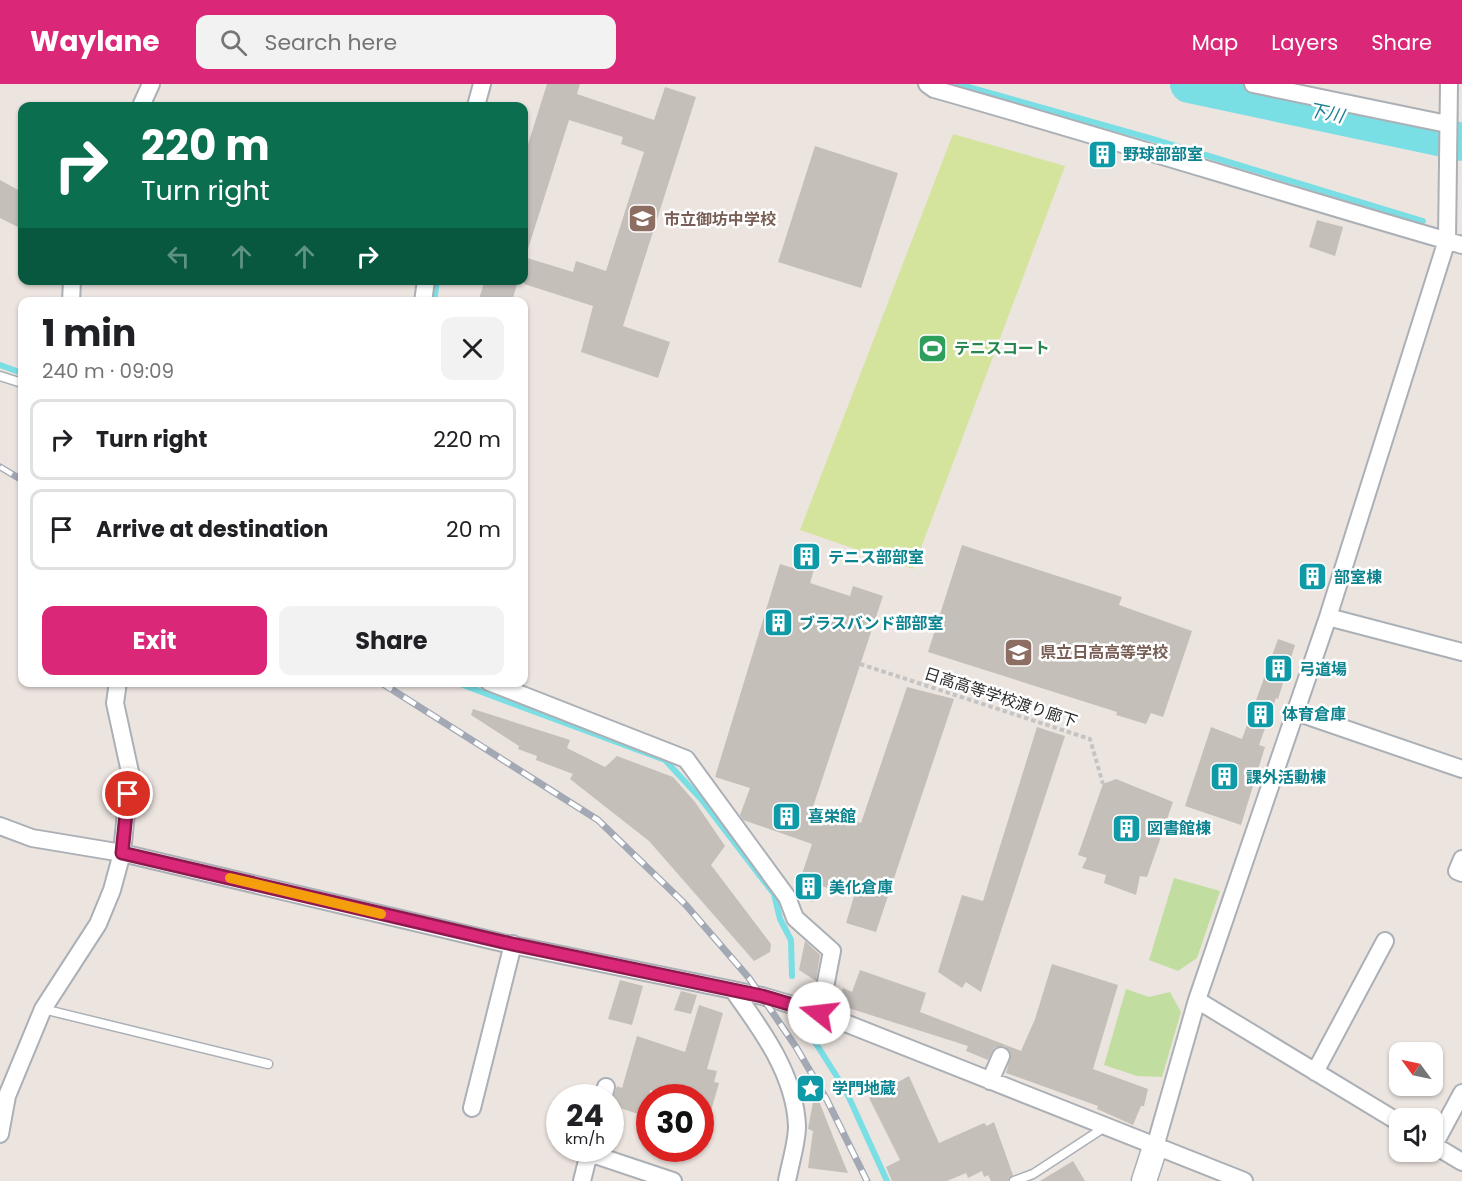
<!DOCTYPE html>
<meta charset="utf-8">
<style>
:root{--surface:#fff;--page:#f2f2f2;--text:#202124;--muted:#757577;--line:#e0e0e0;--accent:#db2777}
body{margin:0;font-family:Poppins,"Noto Sans JP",sans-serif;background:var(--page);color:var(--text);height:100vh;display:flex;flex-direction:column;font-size:22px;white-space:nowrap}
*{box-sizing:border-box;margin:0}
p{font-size:20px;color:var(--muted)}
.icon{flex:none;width:33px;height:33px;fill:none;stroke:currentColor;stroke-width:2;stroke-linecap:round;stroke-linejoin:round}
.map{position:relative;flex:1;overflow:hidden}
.panel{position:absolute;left:18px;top:213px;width:510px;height:390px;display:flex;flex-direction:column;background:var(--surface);border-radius:12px;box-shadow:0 2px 4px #0004}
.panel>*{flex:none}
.hud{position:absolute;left:18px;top:18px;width:510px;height:183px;border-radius:12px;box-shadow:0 2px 4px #0004;background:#0b6e4f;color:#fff;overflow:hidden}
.needle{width:39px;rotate:303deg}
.fabs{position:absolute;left:1389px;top:958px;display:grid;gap:12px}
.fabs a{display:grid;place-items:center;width:54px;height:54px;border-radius:12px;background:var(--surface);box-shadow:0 2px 4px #0004;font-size:30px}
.speed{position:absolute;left:546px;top:1000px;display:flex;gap:12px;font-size:30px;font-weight:700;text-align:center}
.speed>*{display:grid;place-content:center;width:78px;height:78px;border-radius:50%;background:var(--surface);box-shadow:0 2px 4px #0004;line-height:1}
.speed small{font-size:15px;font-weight:400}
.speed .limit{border:9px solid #d22;background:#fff;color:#111}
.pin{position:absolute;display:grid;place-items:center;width:51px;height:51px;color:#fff;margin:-26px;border:3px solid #fff;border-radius:50%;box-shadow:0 2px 6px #0007}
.me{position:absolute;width:66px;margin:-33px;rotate:286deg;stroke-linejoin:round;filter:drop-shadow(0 0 4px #0008)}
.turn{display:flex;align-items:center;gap:21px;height:126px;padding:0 24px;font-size:27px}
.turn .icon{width:78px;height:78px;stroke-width:2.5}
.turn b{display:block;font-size:42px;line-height:51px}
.lanes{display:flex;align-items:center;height:57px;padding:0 24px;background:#0003;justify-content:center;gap:30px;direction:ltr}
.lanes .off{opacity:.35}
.round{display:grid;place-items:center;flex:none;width:63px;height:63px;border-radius:12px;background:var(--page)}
.summary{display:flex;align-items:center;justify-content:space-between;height:102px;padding:0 24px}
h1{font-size:36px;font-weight:700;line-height:45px}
.button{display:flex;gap:12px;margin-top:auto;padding:12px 24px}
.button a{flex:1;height:69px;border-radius:12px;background:var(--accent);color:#fff;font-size:24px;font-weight:700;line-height:69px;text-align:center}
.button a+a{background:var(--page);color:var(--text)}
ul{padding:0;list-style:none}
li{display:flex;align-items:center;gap:18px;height:81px;margin:0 12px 9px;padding:0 12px;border:3px solid var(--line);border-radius:12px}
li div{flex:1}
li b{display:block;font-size:22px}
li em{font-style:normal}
header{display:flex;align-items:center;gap:36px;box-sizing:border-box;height:84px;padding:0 30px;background:var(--accent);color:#fff}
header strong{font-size:28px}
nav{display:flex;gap:33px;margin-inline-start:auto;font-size:21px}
.search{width:420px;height:54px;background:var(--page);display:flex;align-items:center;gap:15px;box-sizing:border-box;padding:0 21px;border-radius:12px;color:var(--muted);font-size:22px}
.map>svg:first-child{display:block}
.green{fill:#c1dea0}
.pitch{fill:#d4e49c}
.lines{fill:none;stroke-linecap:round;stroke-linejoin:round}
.stream{stroke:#7adee5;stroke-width:6}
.river{stroke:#7adee5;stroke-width:38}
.building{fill:#c5bfba}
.lane-casing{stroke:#abb0b6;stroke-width:11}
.street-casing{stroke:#abb0b6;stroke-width:20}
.secondary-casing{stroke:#abb0b6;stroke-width:27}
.path{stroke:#c4c4c4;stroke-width:4;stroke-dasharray:4.5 3;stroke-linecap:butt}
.lane{stroke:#fff;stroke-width:8}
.street{stroke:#fff;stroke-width:16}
.secondary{stroke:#fff;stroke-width:24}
.rail-casing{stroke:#a2a8b4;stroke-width:7}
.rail{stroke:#fff;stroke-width:4.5;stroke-dasharray:14;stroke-linecap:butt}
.route-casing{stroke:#8e194d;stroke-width:15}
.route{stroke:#db2777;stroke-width:10}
.slow{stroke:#f59e0b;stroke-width:10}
.labels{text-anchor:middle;stroke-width:5;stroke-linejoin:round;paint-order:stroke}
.culture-label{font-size:16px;font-weight:bold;fill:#0d838f;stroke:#fff;text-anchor:start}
.education-label{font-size:16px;font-weight:bold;fill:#785e54;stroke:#fff;text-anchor:start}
.leisure-label{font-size:16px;font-weight:bold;fill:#27864d;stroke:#fff;text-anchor:start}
.street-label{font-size:16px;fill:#2b2b2b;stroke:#fff}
.water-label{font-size:18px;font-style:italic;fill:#188092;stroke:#fff}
</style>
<header>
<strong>Waylane</strong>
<div class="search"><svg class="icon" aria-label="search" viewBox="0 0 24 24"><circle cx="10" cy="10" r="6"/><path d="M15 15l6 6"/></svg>Search here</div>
<nav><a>Map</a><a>Layers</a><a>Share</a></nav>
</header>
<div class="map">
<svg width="1462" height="1097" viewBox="0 0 1462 1097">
<rect width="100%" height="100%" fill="#ece4df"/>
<!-- green -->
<path class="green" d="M1174,794L1220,807L1197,874L1178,887L1149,876Z
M1126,905L1149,913L1170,908L1181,928L1162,993L1137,992L1104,981Z"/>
<!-- pitch -->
<path class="pitch" d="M953,50L1065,82L913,485L800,446Z"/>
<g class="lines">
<!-- stream -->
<path class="stream" d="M958,0L1156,56L1423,137
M434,218L437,196
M0,281L22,289
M455,598L665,676L701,715L774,810L780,835L791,856L792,892
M803,939L846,1007L887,1097"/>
<!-- river -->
<path class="river" d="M1189,0L1462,58"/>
</g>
<!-- building -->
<path class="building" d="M547,0H580L577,10L654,36L665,3L696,13L623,242L670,258L658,294L581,268L593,222L524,200V173L573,188L576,177L606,187L644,68L621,60L623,53L569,36L527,168L524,167V73Z
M815,62L898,89L861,204L778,178Z
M0,96L22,108V145L0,134Z
M1317,136L1343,143L1335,172L1309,163Z
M485,196H518L512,218H478Z
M962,461L1122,513L1119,521L1192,547L1163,633L1151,629L1146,640L1116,631L1117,628L928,568Z
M799,463L819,469L810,499L850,512L853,502L883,512L813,723L861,739L907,603L954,615L876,848L846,839L854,812L818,801L813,818L798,813L796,808L812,760L743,736L740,731L750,704L715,693L780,480L793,484Z
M1278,555L1295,561L1278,615L1276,614L1259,661L1265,663L1241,741L1185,722L1211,643L1242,655Z
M473,625L570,656L567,664L605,683L617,672L673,693L695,718L725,762L711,781L771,860L770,868L754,877L649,757L570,695L573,690L536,676L537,672L518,665L519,662L471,631Z
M1037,643L1065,652L981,908L966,898L962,904L938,888L962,811L983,817Z
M1116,695L1173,718L1147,793L1140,792L1136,811L1104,799L1106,791L1082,784L1087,774L1078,771L1103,700Z
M805,857L820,871L816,897L799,886Z
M1052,880L1118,901L1093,985L1148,1005L1144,1022H1141L1133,1041L1097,1025L1098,1022L1006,989L1011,971L1005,962L994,964L988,976L966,967L968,962L836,920L843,904L852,908L860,886L926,909L920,928L1021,967L1035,935Z
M620,896L643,902L632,941L608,935Z
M681,907L697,911L691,930L674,926Z
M699,921L723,929L707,985L717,987L714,998L719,999L705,1048L700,1047V1014H683L650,1006V1034L611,1021L617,1002L622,1004L637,952L685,968Z
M909,992L939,1059L984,1039L987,1042L994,1038L1013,1091L1008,1097H991L988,1091L984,1093L982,1087L968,1094L966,1089L947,1097H892L886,1083L900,1076L869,1014Z
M815,1007L834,1055L848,1089L808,1084L813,1047L808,1045Z
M1073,1077L1085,1097H1040Z"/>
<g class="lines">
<defs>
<path id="lane" d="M0,292L22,299
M43,925L268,980
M1014,1097L1033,1090L1105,1043"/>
<path id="street" d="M927,0L934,5C1111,55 1285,110 1462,161
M1253,0L1447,40
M141,22L151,0
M476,22L482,0
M71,218L72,196
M423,218L426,196
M1328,533L1462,568
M489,598L686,675L787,813L795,834L832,867L820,929
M1296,628L1462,685
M0,742L32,754L122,769L503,859L762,912L820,929L1244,1097
M1462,775L1457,787L1462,789
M733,906C762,946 795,991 797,1042C797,1059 790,1080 787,1097
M1197,916L1400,1039
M1315,988L1385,857
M990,997L1001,972
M603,1014L606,1003
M472,1024L513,860
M0,1050L7,1012L43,925L98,840L112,806L122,769L130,688L115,619L118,598
M1432,1060L1462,1078
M1434,1061L1462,1009
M1155,1063L1197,916L1328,533L1447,156L1449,0
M589,1069L673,1097
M582,1097L590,1065"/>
<path id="secondary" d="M1144,1097L1155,1063"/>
</defs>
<!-- lane casing -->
<use href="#lane" class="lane-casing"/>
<!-- street casing -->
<use href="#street" class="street-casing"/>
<!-- secondary casing -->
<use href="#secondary" class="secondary-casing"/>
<!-- path -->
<path class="path" d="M860,580L1090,655L1103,700"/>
<!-- lane -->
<use href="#lane" class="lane"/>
<!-- street -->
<use href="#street" class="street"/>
<!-- secondary -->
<use href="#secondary" class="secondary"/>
<defs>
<path id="rail" d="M0,383L22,396
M380,598L598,736L685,820L749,894L796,963L827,1016L867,1097"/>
</defs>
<!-- rail casing -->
<use href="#rail" class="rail-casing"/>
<!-- rail -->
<use href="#rail" class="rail"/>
</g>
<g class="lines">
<defs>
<path id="route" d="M128,710L122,769L503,858L762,912L819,929"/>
</defs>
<!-- route casing -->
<use href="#route" class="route-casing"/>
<!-- route -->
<use href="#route" class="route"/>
<!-- slow -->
<path class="slow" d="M230,794L381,830"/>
</g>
<!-- icons -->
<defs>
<symbol id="building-square" viewBox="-11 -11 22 22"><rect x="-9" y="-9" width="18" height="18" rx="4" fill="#0f9aa8" stroke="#fff"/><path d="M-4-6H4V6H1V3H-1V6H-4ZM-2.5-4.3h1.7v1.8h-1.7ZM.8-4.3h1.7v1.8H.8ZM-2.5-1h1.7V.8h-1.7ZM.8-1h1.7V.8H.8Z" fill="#fff"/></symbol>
<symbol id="school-square" viewBox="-11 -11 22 22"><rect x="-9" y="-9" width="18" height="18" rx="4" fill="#8d6e63" stroke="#fff"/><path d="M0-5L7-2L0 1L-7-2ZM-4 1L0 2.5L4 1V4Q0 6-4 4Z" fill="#fff"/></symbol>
<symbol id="stadium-square" viewBox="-11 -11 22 22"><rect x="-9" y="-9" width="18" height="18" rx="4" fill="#2e9e5b" stroke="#fff"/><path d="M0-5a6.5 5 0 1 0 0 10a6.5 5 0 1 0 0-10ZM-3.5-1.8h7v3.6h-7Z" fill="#fff"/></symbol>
<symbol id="sight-square" viewBox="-11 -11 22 22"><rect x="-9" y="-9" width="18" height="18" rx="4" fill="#0f9aa8" stroke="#fff"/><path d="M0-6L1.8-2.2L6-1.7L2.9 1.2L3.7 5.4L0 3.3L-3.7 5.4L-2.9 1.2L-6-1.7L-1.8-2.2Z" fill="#fff"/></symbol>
</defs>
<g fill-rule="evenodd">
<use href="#building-square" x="1086" y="54" width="33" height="33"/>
<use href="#school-square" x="626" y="118" width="33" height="33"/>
<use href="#stadium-square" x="916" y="248" width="33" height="33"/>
<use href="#building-square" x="790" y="456" width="33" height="33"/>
<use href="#building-square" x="1296" y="476" width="33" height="33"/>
<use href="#building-square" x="762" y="522" width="33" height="33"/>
<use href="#school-square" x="1002" y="552" width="33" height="33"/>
<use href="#building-square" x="1262" y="568" width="33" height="33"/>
<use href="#building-square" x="1244" y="614" width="33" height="33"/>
<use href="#building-square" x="1208" y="676" width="33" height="33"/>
<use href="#building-square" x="770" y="716" width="33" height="33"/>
<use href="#building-square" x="1110" y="728" width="33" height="33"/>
<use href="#building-square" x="792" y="786" width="33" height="33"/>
<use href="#sight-square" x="794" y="988" width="33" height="33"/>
</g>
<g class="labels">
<!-- culture labels -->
<g class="culture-label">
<text x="1123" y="76">野球部部室</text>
<text x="828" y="479">テニス部部室</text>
<text x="1334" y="499">部室棟</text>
<text x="799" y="545">ブラスバンド部部室</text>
<text x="1299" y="591">弓道場</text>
<text x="1282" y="636">体育倉庫</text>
<text x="1246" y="699">課外活動棟</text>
<text x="808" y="738">喜栄館</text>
<text x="1147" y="750">図書館棟</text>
<text x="829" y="809">美化倉庫</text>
<text x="832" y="1010">学門地蔵</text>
</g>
<!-- education labels -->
<g class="education-label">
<text x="664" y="141">市立御坊中学校</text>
<text x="1040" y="574">県立日高高等学校</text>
</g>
<!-- leisure labels -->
<g class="leisure-label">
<text x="954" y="270">テニスコート</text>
</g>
<!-- street labels -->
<g class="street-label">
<text transform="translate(1001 613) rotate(18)" y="6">日高高等学校渡り廊下</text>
</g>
<!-- water labels -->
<g class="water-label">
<text transform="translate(1326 29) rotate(12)" y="6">下川</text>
</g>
</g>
</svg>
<div class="fabs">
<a><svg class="needle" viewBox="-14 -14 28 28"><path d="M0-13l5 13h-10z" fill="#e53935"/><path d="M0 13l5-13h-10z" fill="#757577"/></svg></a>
<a><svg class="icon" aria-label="sound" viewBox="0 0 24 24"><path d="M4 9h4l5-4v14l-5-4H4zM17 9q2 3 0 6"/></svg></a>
</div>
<div class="speed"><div>24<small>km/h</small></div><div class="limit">30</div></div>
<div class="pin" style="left:128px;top:710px;background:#d93025"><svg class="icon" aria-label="arrive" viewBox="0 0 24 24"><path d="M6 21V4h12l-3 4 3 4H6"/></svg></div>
<svg class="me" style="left:819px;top:929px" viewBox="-20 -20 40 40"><circle r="19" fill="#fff"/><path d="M0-13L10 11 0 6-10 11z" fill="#db2777"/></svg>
<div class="hud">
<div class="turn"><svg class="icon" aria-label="right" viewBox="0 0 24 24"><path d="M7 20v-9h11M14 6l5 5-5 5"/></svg><div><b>220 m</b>Turn right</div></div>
<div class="lanes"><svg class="icon off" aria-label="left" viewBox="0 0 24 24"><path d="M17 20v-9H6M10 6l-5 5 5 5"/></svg><svg class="icon off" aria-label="ahead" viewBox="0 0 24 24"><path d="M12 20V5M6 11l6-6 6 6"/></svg><svg class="icon off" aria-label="ahead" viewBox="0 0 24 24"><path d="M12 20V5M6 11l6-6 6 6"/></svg><svg class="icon" aria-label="right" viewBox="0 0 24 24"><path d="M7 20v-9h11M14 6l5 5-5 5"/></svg></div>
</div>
<section class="panel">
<div class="summary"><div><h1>1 min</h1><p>240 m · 09:09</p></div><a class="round"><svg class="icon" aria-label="close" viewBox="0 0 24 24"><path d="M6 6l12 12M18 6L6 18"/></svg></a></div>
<ul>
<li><svg class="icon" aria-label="right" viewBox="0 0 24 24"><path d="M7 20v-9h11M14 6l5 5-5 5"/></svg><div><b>Turn right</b></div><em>220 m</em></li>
<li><svg class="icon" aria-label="arrive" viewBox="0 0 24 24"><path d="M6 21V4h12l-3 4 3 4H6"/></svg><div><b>Arrive at destination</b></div><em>20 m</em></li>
</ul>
<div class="button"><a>Exit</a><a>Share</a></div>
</section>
</div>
